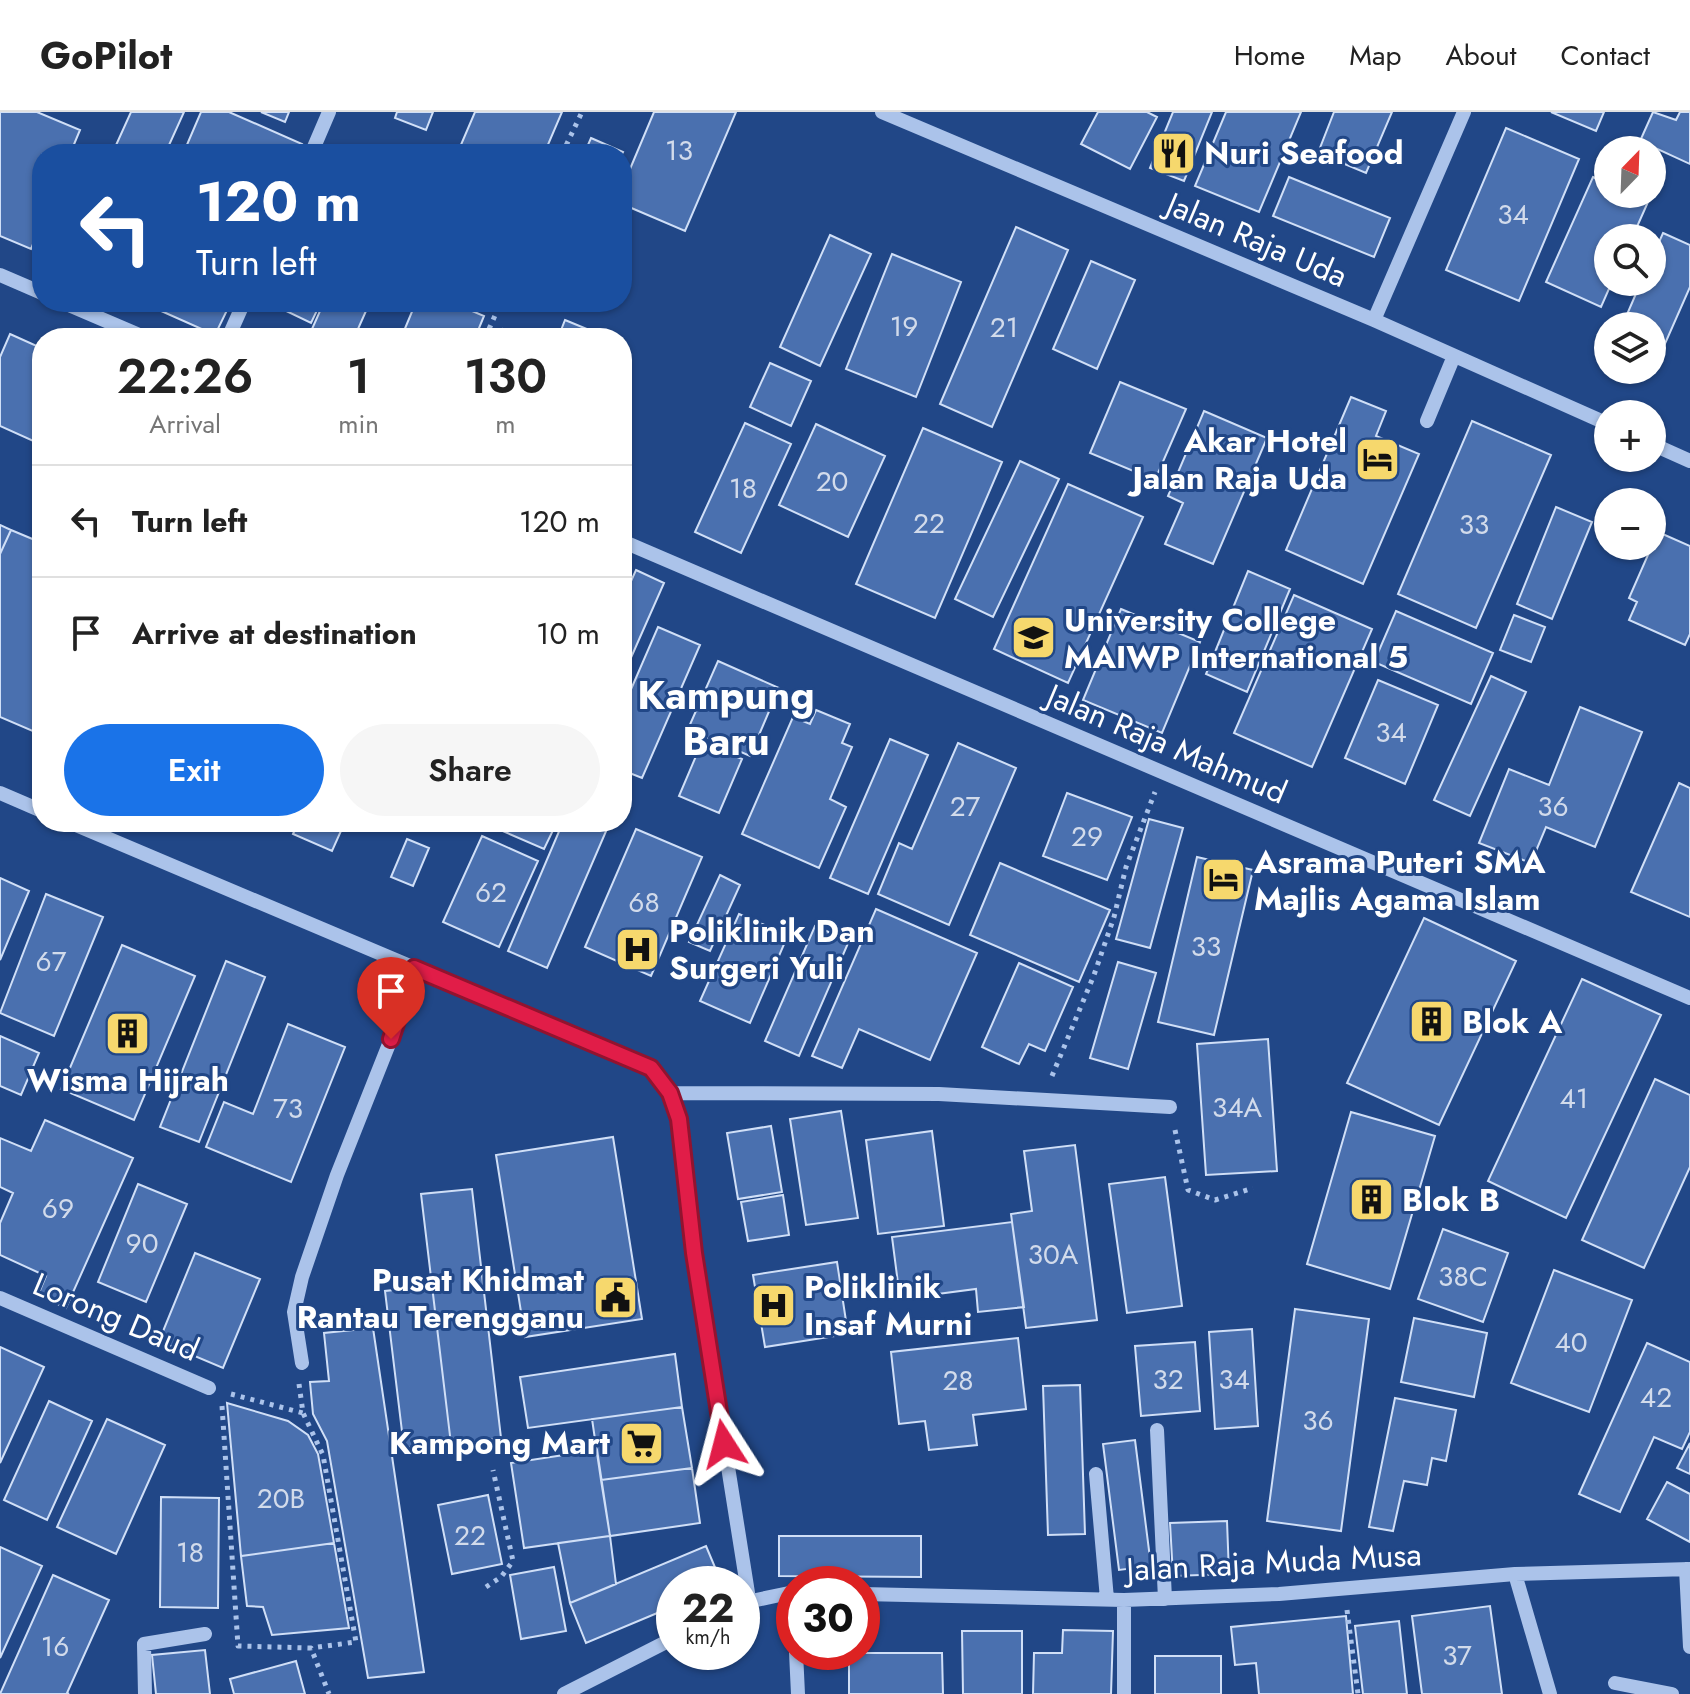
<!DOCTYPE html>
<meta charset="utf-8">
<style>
:root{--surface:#fff;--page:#f6f6f6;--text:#222;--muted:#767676;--line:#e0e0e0;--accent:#1a73e8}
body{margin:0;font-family:Jost,sans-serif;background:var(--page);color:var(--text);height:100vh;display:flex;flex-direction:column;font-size:30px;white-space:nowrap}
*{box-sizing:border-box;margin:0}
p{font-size:26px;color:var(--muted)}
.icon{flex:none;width:44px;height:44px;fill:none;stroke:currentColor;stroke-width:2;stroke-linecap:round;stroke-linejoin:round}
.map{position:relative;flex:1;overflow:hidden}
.details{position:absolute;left:32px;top:216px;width:600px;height:504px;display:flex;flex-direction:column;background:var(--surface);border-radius:32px;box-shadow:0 2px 6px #0004}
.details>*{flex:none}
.hud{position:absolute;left:32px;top:32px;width:600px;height:168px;border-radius:32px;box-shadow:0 2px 6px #0004;background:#1a4fa0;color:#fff;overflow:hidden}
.needle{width:52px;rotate:23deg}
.controls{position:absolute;left:1594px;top:24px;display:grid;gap:16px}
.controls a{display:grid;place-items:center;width:72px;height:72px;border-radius:50%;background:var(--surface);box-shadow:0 2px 6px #0004;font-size:40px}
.speed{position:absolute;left:656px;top:1454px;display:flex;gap:16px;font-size:40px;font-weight:700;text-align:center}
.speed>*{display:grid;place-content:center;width:104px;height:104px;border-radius:50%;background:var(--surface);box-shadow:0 2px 6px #0004;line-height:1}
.speed small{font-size:20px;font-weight:400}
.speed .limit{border:12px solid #d22;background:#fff;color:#111}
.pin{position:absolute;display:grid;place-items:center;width:68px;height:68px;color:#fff;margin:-82px -34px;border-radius:50% 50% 50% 0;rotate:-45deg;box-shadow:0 0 8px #0007}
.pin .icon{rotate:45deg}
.me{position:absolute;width:88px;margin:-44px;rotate:351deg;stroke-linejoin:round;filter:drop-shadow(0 0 6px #0008)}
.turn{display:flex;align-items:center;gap:28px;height:168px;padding:0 32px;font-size:36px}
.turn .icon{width:104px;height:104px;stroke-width:2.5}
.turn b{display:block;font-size:56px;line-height:68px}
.eta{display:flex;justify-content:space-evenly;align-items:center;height:136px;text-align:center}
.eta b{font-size:48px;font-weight:600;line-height:56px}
.cta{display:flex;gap:16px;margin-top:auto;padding:16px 32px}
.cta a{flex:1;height:92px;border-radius:48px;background:var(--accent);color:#fff;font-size:32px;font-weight:600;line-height:92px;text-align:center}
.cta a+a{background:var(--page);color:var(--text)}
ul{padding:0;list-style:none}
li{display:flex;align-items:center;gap:24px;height:112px;padding:0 32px;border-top:2px solid var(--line)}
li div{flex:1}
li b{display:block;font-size:30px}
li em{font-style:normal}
header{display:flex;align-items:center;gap:48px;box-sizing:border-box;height:112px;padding:0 40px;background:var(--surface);border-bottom:2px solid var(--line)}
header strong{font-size:38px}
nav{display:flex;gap:44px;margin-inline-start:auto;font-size:28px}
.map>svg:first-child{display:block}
.building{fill:#4a70af;stroke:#d0dff7;stroke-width:2}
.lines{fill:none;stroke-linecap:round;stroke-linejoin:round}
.path{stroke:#abc3ea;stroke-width:5;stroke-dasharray:4 6;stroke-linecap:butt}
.minor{stroke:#abc3ea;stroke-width:14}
.route-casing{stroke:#92132f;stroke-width:20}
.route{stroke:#e11d48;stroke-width:14}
.labels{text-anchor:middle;stroke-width:6;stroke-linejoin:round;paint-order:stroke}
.number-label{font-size:28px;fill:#d2dbeb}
.poi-label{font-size:32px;font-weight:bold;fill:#fff;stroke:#214787;text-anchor:start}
.street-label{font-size:32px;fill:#fff;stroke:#214787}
.district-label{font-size:40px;font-weight:bold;fill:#fff;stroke:#214787}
</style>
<header>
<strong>GoPilot</strong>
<nav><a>Home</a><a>Map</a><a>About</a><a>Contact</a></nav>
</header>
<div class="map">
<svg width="1690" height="1582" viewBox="0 0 1690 1582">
<rect width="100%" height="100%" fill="#214787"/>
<!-- building -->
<path class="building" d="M0,0H37L80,18L70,42H42V109L31,137L0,124Z
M131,0H184L165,42H112Z
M201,0H229L302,32L298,42H183Z
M261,0H289L285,10Z
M397,0H433L426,18L395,6Z
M475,0H562L544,42H457Z
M654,0H736L685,119L622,92V76Z
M1098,0H1147L1157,5L1130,57L1081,32Z
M1173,0H1212L1184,69L1150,56Z
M1226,0H1301L1259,100L1195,74Z
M1334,0H1392L1366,61L1318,41Z
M1551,0H1604L1596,19Z
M1653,0L1676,8L1680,0H1690V52L1640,29Z
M1506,16L1579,47L1519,189L1446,158Z
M591,26L623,40L622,42H584Z
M1289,65L1390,106L1374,145L1273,104Z
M1593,65L1608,72V82H1631L1648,90L1632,126H1608V170H1612L1601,195L1546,170Z
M1016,115L1068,138L992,315L940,292Z
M1663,121L1690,133V175L1664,234L1652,229V214H1622L1641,170H1652V146Z
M830,123L871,142L820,254L780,235Z
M892,142L961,170L916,285L846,257Z
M1091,149L1135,168L1097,257L1053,237Z
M141,190H231L215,223Z
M283,190H321L311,211L280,196Z
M324,190H370L354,226H308Z
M416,190H451L484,204L475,226H401Z
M565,208L599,222L597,226H558Z
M503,217L523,226H499Z
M10,222L39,235L36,242L42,245L40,332L0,314V245Z
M770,251L811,269L791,314L750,295Z
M1120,270L1186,297L1155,368L1090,341Z
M1351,285L1386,299L1376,324L1419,342L1363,472L1286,438Z
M1204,299L1267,326L1213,452L1165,432L1183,391L1168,384Z
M1472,309L1551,343L1476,516L1398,482Z
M745,311L791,332L741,441L695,420Z
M816,312L885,344L848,425L779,393Z
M923,316L1002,350L935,506L856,472Z
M1020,349L1059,367L993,505L955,487Z
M1068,372L1143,405L1068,571L994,537Z
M1556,395L1592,410L1552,507L1517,492Z
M0,413L11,418L0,442Z
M11,418L42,431V603L35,620L0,605V442Z
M1658,420L1690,434V522L1685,533L1629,508L1637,490L1629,486Z
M636,458L664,471L622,566V489Z
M1248,459L1290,477L1247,580L1206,562Z
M1294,483L1372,517L1312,655L1234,621Z
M1121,497L1200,530L1162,621L1083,588Z
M1396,499L1493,541L1471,592L1374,550Z
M1514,503L1545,515L1531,550L1500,538Z
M658,515L700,533L642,666L622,658V598Z
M718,549L779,576L750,644L688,617Z
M1491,564L1526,580L1470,704L1434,688Z
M1378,568L1438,593L1405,672L1345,646Z
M1580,595L1642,620L1595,735L1546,715L1531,751L1479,731L1509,657L1549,673Z
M816,598L850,612L842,631L852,635L830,687L846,695L819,756L742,722L793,605L810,612Z
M890,627L928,643L868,782L830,766Z
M702,630L742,647L719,701L679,684Z
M958,631L1016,656L949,813L878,782L899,731L912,737Z
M1679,671L1690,676V805L1631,780Z
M1067,681L1132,705L1107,768L1043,744Z
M1149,707L1183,716L1150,836L1116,827Z
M298,710H345L332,739L293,722Z
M482,710H557L544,737Z
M563,710H610L547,856L508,839Z
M636,717L702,745L651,864L585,835Z
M482,724L538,749L499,835L443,810Z
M407,727L429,736L413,774L391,765Z
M1197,745L1253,758L1214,923L1158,910Z
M1000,751L1110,798L1079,870L970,823Z
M720,763L740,773L710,839L689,830Z
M0,766L29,779L0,848Z
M46,782L103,805L54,924L0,901Z
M876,797L977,841L930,948L859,917L842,956L812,944Z
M739,802L788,823L750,911L700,889Z
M1424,806L1516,849L1439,1013L1347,971Z
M815,814L849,829L799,944L765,929Z
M122,833L195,864L134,1008L61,977Z
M226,849L265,865L199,1030L160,1015Z
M1118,850L1156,861L1128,957L1090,946Z
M1019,851L1073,875L1045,939L1029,932L1019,952L982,935Z
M1582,867L1661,903L1566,1106L1488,1069Z
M288,912L345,935L291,1070L206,1035L224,990L253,1002Z
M0,924L39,941L21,983L0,974Z
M1268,927L1277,1059L1206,1063L1197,932Z
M1655,967L1690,983V1055L1644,1156L1582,1128Z
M841,999L858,1106L806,1113L790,1007Z
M1351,1000L1435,1024L1390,1177L1307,1152Z
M45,1008L133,1046L66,1196L38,1183L46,1164L0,1143V1111L13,1081L0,1075V1026L31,1039Z
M771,1014L782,1080L738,1087L727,1021Z
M932,1019L944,1114L878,1122L866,1028Z
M613,1025L642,1207L525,1225L496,1043Z
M1075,1033L1097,1208L1026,1216L1011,1102L1032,1099L1024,1039Z
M1165,1065L1182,1194L1127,1201L1109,1072Z
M138,1072L187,1092L146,1190L98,1170Z
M472,1077L501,1326L451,1332L421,1082Z
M783,1083L789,1123L748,1129L741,1090Z
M1012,1110L1024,1195L978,1200L976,1177L900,1187L892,1125Z
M1443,1117L1508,1141L1483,1210L1418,1187Z
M195,1141L260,1167L223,1256L159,1229Z
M837,1150L848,1222L765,1235L753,1163Z
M1554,1158L1632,1188L1589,1300L1511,1271Z
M432,1174L451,1332L404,1336L385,1179Z
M1295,1197L1369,1207L1341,1419L1267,1409Z
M1414,1206L1487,1221L1474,1285L1401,1270Z
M373,1216L424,1560L368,1566L327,1329L313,1302L310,1270L329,1269L324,1221Z
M1252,1217L1258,1314L1215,1317L1209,1220Z
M1018,1226L1026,1297L973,1303L977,1333L929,1338L925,1309L899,1312L891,1240Z
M1195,1230L1200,1299L1141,1304L1135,1234Z
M1647,1231L1690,1250V1320L1682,1337L1654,1325L1620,1400L1579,1382Z
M0,1235L44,1255L0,1351Z
M675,1242L682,1295L528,1316L520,1265Z
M1080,1273L1085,1422L1048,1423L1043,1274Z
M1395,1286L1456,1298L1446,1349L1432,1346L1427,1373L1404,1369L1393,1419L1369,1415Z
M49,1289L92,1309L47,1408L4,1388Z
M227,1291L288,1309L308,1323L318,1342L334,1431L241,1444Z
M682,1295L692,1356L601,1368L592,1307Z
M107,1307L165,1333L116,1442L57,1415Z
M1135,1328L1151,1454L1119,1458L1103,1332Z
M1690,1331V1362L1677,1356Z
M597,1338L610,1424L524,1436L511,1351Z
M692,1356L700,1411L610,1424L601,1368Z
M1667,1370L1690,1382V1430L1647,1407Z
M488,1383L502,1452L452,1462L438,1393Z
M161,1385L219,1386L218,1496L160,1495Z
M1227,1409L1229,1462L1173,1464L1170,1411Z
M610,1424L616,1472L570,1491L558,1431Z
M779,1424H921V1465L779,1464Z
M334,1431L349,1516L272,1523L263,1495L247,1494L241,1444Z
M706,1434L722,1472H674V1494L586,1531L570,1491Z
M0,1435L42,1454L0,1546Z
M554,1455L566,1519L521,1527L510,1463Z
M53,1463L109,1488L67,1581L69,1582H0Z
M1490,1494L1502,1582H1422L1412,1504Z
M1346,1504L1353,1582H1259L1256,1551L1235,1553L1231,1515Z
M1399,1509L1407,1582H1363L1355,1514Z
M1063,1518L1113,1519L1111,1582H1033L1034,1541H1062Z
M962,1519H1022V1582H963Z
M205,1538L210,1582H156L152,1543Z
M849,1541H942L943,1582H849Z
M1155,1544H1221V1582H1155Z
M296,1549L305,1582H234L230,1567Z"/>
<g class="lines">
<!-- path -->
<path class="path" d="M562,42L582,0
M485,226L501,190
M1052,964L1094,863L1114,805L1126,755L1155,680
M1175,1018L1188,1078L1215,1088L1253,1076
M299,1272L303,1301L323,1343L356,1530L311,1536
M231,1282L303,1301
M222,1294L238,1534L311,1536L329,1582
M486,1475L501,1465L513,1449L493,1358
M1347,1498L1358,1582"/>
<!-- minor -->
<path class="minor" d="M882,0L1374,208L1608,312
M311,42L329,0
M0,163L42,181
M62,190L146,226
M1374,208L1464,0
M228,226L244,190
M1427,309L1454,244
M1652,332L1690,349
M622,429L1690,886
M0,681L42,699
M69,710L651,956L670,981L679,1007L694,1141L749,1487
M670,981L939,982L1170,995
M0,1186L209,1276
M302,1251L294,1200L302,1165L337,1063L391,927L414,856
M1157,1318L1165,1487
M1096,1362L1107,1487
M1686,1457L1690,1535
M1515,1462L1550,1582
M793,1480L794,1506
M862,1482L1124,1488L1279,1482L1515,1462L1690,1457
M742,1491L794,1480
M796,1540L798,1582
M1615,1571L1672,1582
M145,1582L144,1532L205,1522
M564,1582L674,1526
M1124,1582V1488"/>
</g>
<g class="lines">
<defs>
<path id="route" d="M391,927L414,856L651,956L670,981L679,1007L694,1141L724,1332"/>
</defs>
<!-- route casing -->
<use href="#route" class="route-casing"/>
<!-- route -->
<use href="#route" class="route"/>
</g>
<!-- icons -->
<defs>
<symbol id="restaurant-square" viewBox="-11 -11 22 22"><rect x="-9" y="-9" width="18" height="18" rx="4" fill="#f6d86d" stroke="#214787"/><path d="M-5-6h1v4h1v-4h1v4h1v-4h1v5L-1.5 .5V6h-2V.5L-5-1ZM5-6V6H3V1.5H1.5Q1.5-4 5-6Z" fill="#111"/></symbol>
<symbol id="hotel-square" viewBox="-11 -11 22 22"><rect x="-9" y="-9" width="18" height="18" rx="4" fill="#f6d86d" stroke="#214787"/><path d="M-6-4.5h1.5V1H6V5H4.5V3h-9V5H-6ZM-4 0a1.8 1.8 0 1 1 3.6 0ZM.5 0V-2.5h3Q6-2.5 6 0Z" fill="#111"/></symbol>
<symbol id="university-square" viewBox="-11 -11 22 22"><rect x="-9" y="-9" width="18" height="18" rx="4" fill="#f6d86d" stroke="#214787"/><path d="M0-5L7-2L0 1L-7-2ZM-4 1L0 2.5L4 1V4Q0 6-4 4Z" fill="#111"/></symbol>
<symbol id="hospital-square" viewBox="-11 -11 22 22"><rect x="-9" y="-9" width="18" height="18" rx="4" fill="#f6d86d" stroke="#214787"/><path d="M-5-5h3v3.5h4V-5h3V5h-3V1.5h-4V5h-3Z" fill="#111"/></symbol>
<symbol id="building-square" viewBox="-11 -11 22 22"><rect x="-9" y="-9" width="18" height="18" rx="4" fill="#f6d86d" stroke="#214787"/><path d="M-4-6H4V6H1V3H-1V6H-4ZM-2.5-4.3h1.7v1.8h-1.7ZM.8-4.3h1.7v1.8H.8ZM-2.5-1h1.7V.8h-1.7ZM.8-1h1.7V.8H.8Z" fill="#111"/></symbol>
<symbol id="civic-square" viewBox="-11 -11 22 22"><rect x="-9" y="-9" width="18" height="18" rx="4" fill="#f6d86d" stroke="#214787"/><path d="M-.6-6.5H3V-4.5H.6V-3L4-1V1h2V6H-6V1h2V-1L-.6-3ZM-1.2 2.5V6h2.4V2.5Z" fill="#111"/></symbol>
<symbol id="supermarket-square" viewBox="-11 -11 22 22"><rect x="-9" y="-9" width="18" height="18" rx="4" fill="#f6d86d" stroke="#214787"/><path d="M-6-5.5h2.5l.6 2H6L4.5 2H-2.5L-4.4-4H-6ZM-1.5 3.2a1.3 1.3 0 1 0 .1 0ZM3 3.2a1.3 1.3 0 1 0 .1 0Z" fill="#111"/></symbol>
</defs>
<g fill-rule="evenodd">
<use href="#restaurant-square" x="1148" y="16" width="51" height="51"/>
<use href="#hotel-square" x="1352" y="322" width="51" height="51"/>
<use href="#university-square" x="1008" y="500" width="51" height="51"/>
<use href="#hotel-square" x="1198" y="742" width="51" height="51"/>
<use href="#hospital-square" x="612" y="812" width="51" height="51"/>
<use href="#building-square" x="1406" y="884" width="51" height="51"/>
<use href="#building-square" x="102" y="896" width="51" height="51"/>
<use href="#building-square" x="1346" y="1062" width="51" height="51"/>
<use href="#civic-square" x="590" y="1160" width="51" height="51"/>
<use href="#hospital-square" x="748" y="1168" width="51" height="51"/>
<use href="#supermarket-square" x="616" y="1306" width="51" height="51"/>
</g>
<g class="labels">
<!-- number labels -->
<g class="number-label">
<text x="679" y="48">13</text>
<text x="1513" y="112">34</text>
<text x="904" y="224">19</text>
<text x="1004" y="225">21</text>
<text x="832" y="379">20</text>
<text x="743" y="386">18</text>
<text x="929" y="421">22</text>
<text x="1474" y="422">33</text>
<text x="1391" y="630">34</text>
<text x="965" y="704">27</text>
<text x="1553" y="704">36</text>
<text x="1087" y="734">29</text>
<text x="491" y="790">62</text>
<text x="644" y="800">68</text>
<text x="1206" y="844">33</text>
<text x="51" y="859">67</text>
<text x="1574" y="996">41</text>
<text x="1237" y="1005">34A</text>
<text x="288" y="1006">73</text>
<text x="58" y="1106">69</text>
<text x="142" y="1141">90</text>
<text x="1053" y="1152">30A</text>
<text x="1463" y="1174">38C</text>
<text x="1571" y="1240">40</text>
<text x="1168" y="1277">32</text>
<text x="1234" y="1277">34</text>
<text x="958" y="1278">28</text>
<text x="1656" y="1295">42</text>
<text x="1318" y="1318">36</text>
<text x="281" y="1396">20B</text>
<text x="470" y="1433">22</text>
<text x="190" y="1450">18</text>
<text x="55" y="1544">16</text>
<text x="1457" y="1553">37</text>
</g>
<!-- poi labels -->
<g class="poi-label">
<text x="1204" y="52">Nuri Seafood</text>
<text x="1347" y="340" text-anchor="end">Akar Hotel<tspan x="1347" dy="37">Jalan Raja Uda</tspan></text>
<text x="1064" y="519">University College<tspan x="1064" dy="37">MAIWP International 5</tspan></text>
<text x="1254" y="761">Asrama Puteri SMA<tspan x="1254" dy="37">Majlis Agama Islam</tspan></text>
<text x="669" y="830">Poliklinik Dan<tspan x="669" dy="37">Surgeri Yuli</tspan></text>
<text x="1462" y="921">Blok A</text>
<text x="128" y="979" text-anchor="middle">Wisma Hijrah</text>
<text x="1402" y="1099">Blok B</text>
<text x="584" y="1179" text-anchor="end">Pusat Khidmat<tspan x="584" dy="37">Rantau Terengganu</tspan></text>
<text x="804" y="1186">Poliklinik<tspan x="804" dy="37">Insaf Murni</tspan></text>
<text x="610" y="1342" text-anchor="end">Kampong Mart</text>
</g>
<!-- street labels -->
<g class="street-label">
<text transform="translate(1257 128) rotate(23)" y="11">Jalan Raja Uda</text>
<text transform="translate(1167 632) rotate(23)" y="11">Jalan Raja Mahmud</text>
<text transform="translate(116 1205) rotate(23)" y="11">Lorong Daud</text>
<text transform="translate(1274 1450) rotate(-3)" y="11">Jalan Raja Muda Musa</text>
</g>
<!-- district labels -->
<g class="district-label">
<text x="726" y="597">Kampung<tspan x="726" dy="46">Baru</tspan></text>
</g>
</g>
</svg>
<div class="controls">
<a><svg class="needle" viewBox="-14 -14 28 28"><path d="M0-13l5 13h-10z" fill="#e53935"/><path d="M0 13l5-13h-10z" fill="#767676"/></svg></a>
<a><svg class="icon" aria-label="search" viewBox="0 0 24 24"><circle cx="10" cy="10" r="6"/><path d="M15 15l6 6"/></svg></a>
<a><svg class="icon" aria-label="layers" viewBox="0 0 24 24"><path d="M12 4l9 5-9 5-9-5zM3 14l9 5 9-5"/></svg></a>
<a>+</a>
<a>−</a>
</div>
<div class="speed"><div>22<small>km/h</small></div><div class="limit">30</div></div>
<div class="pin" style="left:391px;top:927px;background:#d93025"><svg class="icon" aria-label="arrive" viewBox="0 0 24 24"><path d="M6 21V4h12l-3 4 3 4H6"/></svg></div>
<svg class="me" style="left:724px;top:1332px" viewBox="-20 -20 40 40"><path d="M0-17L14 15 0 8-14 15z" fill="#e11d48" stroke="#fff" stroke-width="4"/></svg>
<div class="hud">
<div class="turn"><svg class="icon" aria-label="left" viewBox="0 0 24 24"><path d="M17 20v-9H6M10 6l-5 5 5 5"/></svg><div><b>120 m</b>Turn left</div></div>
</div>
<section class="details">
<div class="eta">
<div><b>22:26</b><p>Arrival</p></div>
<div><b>1</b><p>min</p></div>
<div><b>130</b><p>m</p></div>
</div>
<ul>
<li><svg class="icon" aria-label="left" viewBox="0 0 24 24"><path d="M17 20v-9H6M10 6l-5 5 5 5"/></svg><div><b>Turn left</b></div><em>120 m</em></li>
<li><svg class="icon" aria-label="arrive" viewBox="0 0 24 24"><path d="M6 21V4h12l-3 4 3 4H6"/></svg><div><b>Arrive at destination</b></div><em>10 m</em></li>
</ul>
<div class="cta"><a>Exit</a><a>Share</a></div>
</section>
</div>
